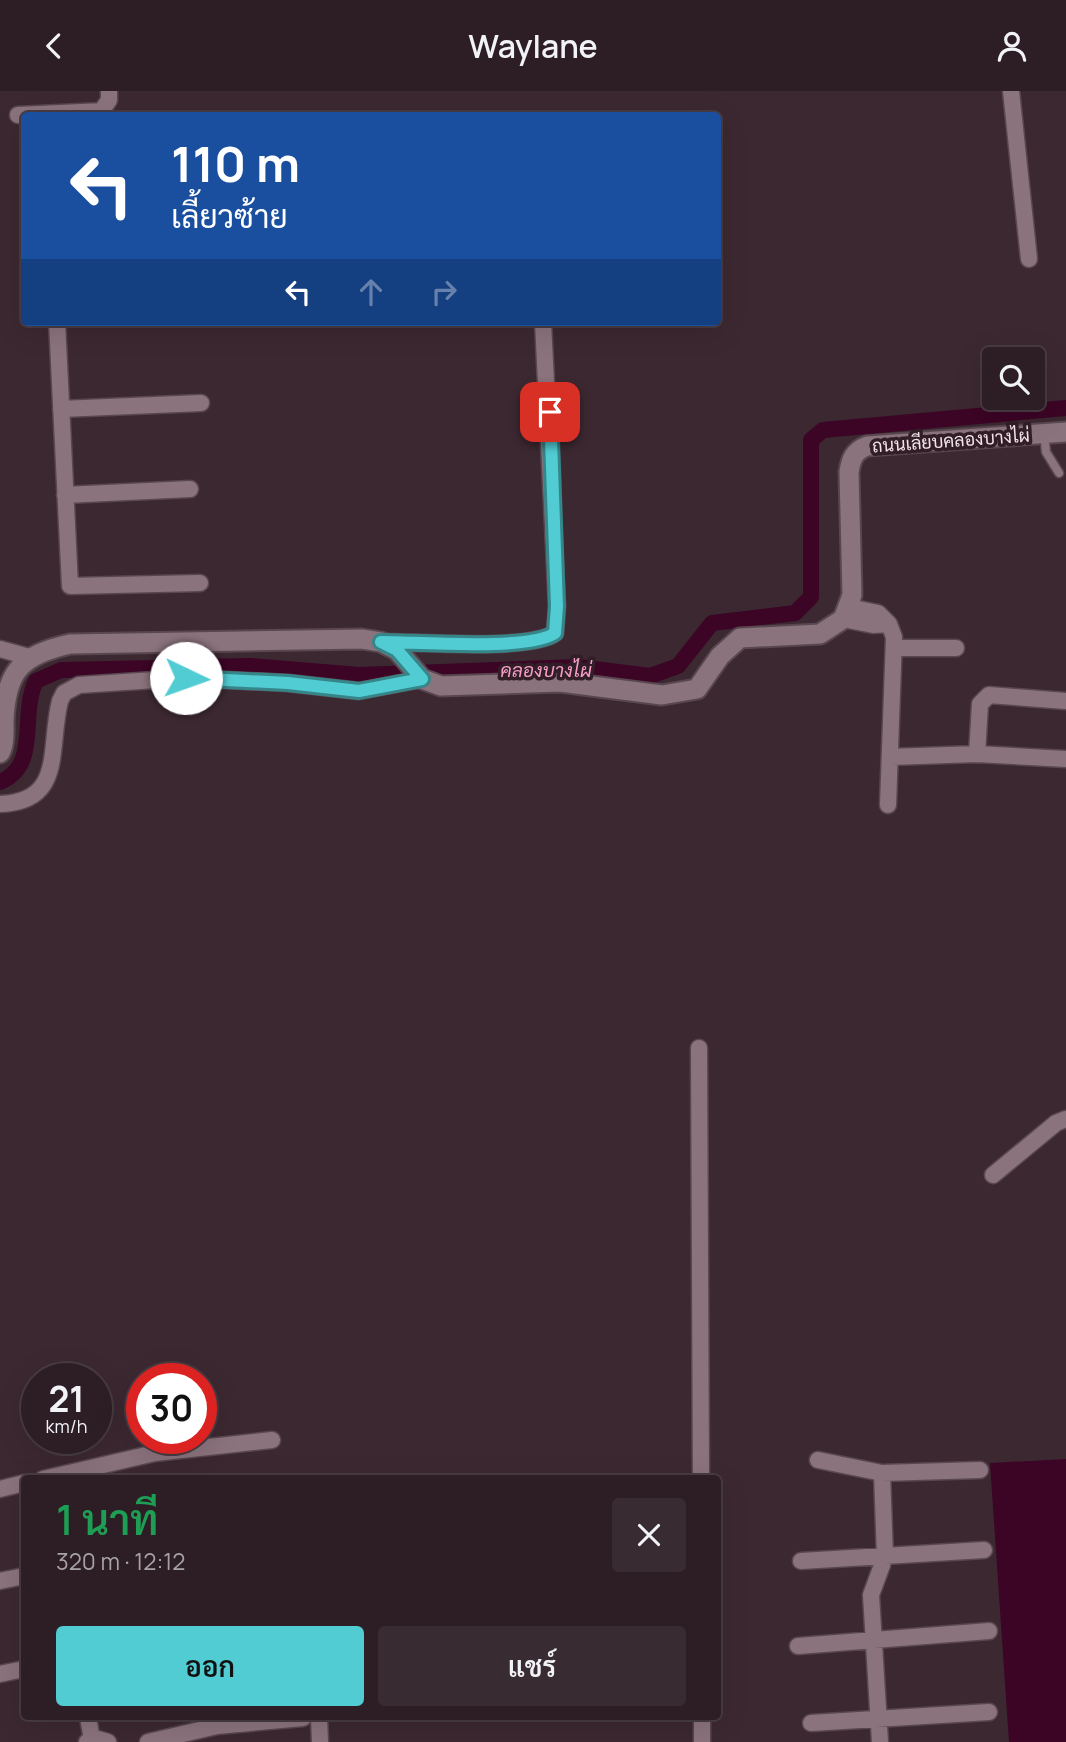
<!DOCTYPE html>
<html lang="th">
<meta charset="utf-8">
<style>
:root{--surface:#2d1e25;--page:#392b32;--text:#f1f3f6;--muted:#a7a2a7;--line:#483c42;--accent:#51ccd3}
body{margin:0;font-family:Manrope,Sarabun,sans-serif;background:var(--page);color:var(--text);height:100vh;display:flex;flex-direction:column;font-size:26px;white-space:nowrap}
*{box-sizing:border-box;margin:0}
p{font-size:23px;color:var(--muted)}
.icon{flex:none;width:38px;height:38px;fill:none;stroke:currentColor;stroke-width:2;stroke-linecap:round;stroke-linejoin:round}
.map{position:relative;flex:1;overflow:hidden}
.side{position:absolute;left:21px;top:1384px;width:700px;height:245px;display:flex;flex-direction:column;background:var(--surface);border-radius:7px;box-shadow:0 7px 28px #0002,0 0 0 2px var(--line)}
.side>*{flex:none}
.guide{position:absolute;left:21px;top:21px;width:700px;height:214px;border-radius:7px;box-shadow:0 7px 28px #0002,0 0 0 2px var(--line);background:#1a4fa0;color:#fff;overflow:hidden}
.tools{position:absolute;left:982px;top:256px;display:grid;gap:14px}
.tools a{display:grid;place-items:center;width:63px;height:63px;border-radius:7px;background:var(--surface);box-shadow:0 7px 28px #0002,0 0 0 2px var(--line);font-size:35px}
.speed{position:absolute;left:21px;top:1272px;display:flex;gap:14px;font-size:35px;font-weight:700;text-align:center}
.speed>*{display:grid;place-content:center;width:91px;height:91px;border-radius:50%;background:var(--surface);box-shadow:0 7px 28px #0002,0 0 0 2px var(--line);line-height:1}
.speed small{font-size:18px;font-weight:400}
.speed .limit{border:10px solid #d22;background:#fff;color:#111}
.pin{position:absolute;display:grid;place-items:center;width:60px;height:60px;color:#fff;margin:-30px;border-radius:14px;box-shadow:0 4px 10px #0006}
.me{position:absolute;width:77px;margin:-38px;rotate:93deg;stroke-linejoin:round;filter:drop-shadow(0 0 5px #0008)}
.turn{display:flex;align-items:center;gap:24px;height:147px;padding:0 35px;font-size:32px}
.turn .icon{width:91px;height:91px;stroke-width:2.5}
.turn b{display:block;font-size:49px;line-height:60px}
.lanes{display:flex;align-items:center;height:66px;padding:0 35px;background:#0003;justify-content:center;gap:35px;direction:ltr}
.lanes .off{opacity:.35}
.round{display:grid;place-items:center;flex:none;width:74px;height:74px;border-radius:7px;background:var(--page)}
.headline{display:flex;align-items:center;justify-content:space-between;height:119px;padding:0 35px}
h1{font-size:42px;font-weight:600;line-height:52px;color:#1e9e55}
.button{display:flex;gap:14px;margin-top:auto;padding:14px 35px}
.button a{flex:1;height:80px;border-radius:7px;background:var(--accent);color:#111;font-size:28px;font-weight:600;line-height:80px;text-align:center}
.button a+a{background:var(--page);color:var(--text)}
header{display:flex;justify-content:space-between;align-items:center;height:91px;padding:0 35px;background:var(--surface);font-size:32px;font-weight:600}
.map>svg:first-child{display:block}
.water{fill:#3c0425}
.lines{fill:none;stroke-linecap:round;stroke-linejoin:round}
.canal{stroke:#3c0425;stroke-width:16}
.service-casing{stroke:#59474f;stroke-width:11}
.minor-casing{stroke:#59474f;stroke-width:19}
.tertiary-casing{stroke:#59474f;stroke-width:23}
.service{stroke:#8b737d;stroke-width:8}
.minor{stroke:#8b737d;stroke-width:16}
.tertiary{stroke:#8b737d;stroke-width:19}
.route-casing{stroke:#358589;stroke-width:18}
.route{stroke:#51ccd3;stroke-width:12}
.labels{text-anchor:middle;stroke-width:7;stroke-linejoin:round;paint-order:stroke}
.street-label{font-size:18px;fill:#f1e3e9;stroke:#321e27}
.water-label{font-size:19px;font-style:italic;fill:#f79ec8;stroke:#321e27}
</style>
<header><svg class="icon" aria-label="back" viewBox="0 0 24 24"><path d="M15 5l-7 7 7 7"/></svg>Waylane<svg class="icon" aria-label="person" viewBox="0 0 24 24"><circle cx="12" cy="8" r="4"/><path d="M4 21q1-7 8-7t8 7"/></svg></header>
<div class="map">
<svg width="1066" height="1651" viewBox="0 0 1066 1651">
<rect width="100%" height="100%" fill="#3c2831"/>
<!-- water -->
<path class="water" d="M1066,1368V1651H1009L990,1372Z"/>
<g class="lines">
<!-- canal -->
<path class="canal" d="M0,691C41,674 19,624 36,590L61,579L250,575L359,584L578,576L650,585L678,575L712,532L795,522L811,506V349L823,339L1066,317"/>
<defs>
<path id="service" d="M1044,342L1046,361L1059,382"/>
<path id="minor" d="M1011,0L1029,168
M18,24L103,20
M99,24L109,9V0
M57,231L70,495L200,492
M61,318L201,312
M65,404L190,398
M843,528L873,534L889,533L878,522L849,516
M381,551C418,551 530,560 555,542L557,515L543,231
M894,557H956
M0,558L29,566
M977,663L980,613L989,604L1066,610
M890,666L977,663L1066,668
M0,713C65,711 48,657 60,610L64,602L79,594L186,587L288,592L359,600L422,588
M888,714L894,546L889,533
M699,957L701,1388
M993,1084L1056,1032L1066,1028
M818,1369L882,1382L980,1379
M43,1388L155,1362L272,1349
M0,1398L24,1392
M801,1470L984,1459
M0,1490L24,1485
M798,1555L989,1540
M0,1583L24,1578
M88,1626L92,1649
M319,1626L320,1651
M702,1626V1651
M811,1632L989,1621
M87,1651L98,1648L108,1651
M148,1651L217,1635L303,1627
M880,1651L871,1504L885,1466L882,1382"/>
<path id="tertiary" d="M0,662C5,653 4,641 4,630C6,580 21,564 70,553L362,548L381,551L397,559L422,588L441,595L560,591L662,604L697,598L720,565L740,547L820,543L843,528L852,504L849,381C851,368 854,360 867,355L1066,341"/>
</defs>
<!-- service casing -->
<use href="#service" class="service-casing"/>
<!-- minor casing -->
<use href="#minor" class="minor-casing"/>
<!-- tertiary casing -->
<use href="#tertiary" class="tertiary-casing"/>
<!-- service -->
<use href="#service" class="service"/>
<!-- minor -->
<use href="#minor" class="minor"/>
<!-- tertiary -->
<use href="#tertiary" class="tertiary"/>
</g>
<g class="lines">
<defs>
<path id="route" d="M186,587L288,592L359,600L422,588L397,559L381,551C418,551 530,560 555,542L557,515L550,321"/>
</defs>
<!-- route casing -->
<use href="#route" class="route-casing"/>
<!-- route -->
<use href="#route" class="route"/>
</g>
<g class="labels">
<!-- street labels -->
<g class="street-label">
<text transform="translate(951 350) rotate(-4)" y="6">ถนนเลียบคลองบางไผ่</text>
</g>
<!-- water labels -->
<g class="water-label">
<text x="546" y="586">คลองบางไผ่</text>
</g>
</g>
</svg>
<div class="tools">
<a><svg class="icon" aria-label="search" viewBox="0 0 24 24"><circle cx="10" cy="10" r="6"/><path d="M15 15l6 6"/></svg></a>
</div>
<div class="speed"><div>21<small>km/h</small></div><div class="limit">30</div></div>
<div class="pin" style="left:550px;top:321px;background:#d93025"><svg class="icon" aria-label="arrive" viewBox="0 0 24 24"><path d="M6 21V4h12l-3 4 3 4H6"/></svg></div>
<svg class="me" style="left:186px;top:587px" viewBox="-20 -20 40 40"><circle r="19" fill="#fff"/><path d="M0-13L10 11 0 6-10 11z" fill="#51ccd3"/></svg>
<div class="guide">
<div class="turn"><svg class="icon" aria-label="left" viewBox="0 0 24 24"><path d="M17 20v-9H6M10 6l-5 5 5 5"/></svg><div><b>110 m</b>เลี้ยวซ้าย</div></div>
<div class="lanes"><svg class="icon" aria-label="left" viewBox="0 0 24 24"><path d="M17 20v-9H6M10 6l-5 5 5 5"/></svg><svg class="icon off" aria-label="ahead" viewBox="0 0 24 24"><path d="M12 20V5M6 11l6-6 6 6"/></svg><svg class="icon off" aria-label="right" viewBox="0 0 24 24"><path d="M7 20v-9h11M14 6l5 5-5 5"/></svg></div>
</div>
<section class="side">
<div class="headline"><div><h1>1 นาที</h1><p>320 m · 12:12</p></div><a class="round"><svg class="icon" aria-label="close" viewBox="0 0 24 24"><path d="M6 6l12 12M18 6L6 18"/></svg></a></div>
<div class="button"><a>ออก</a><a>แชร์</a></div>
</section>
</div>
